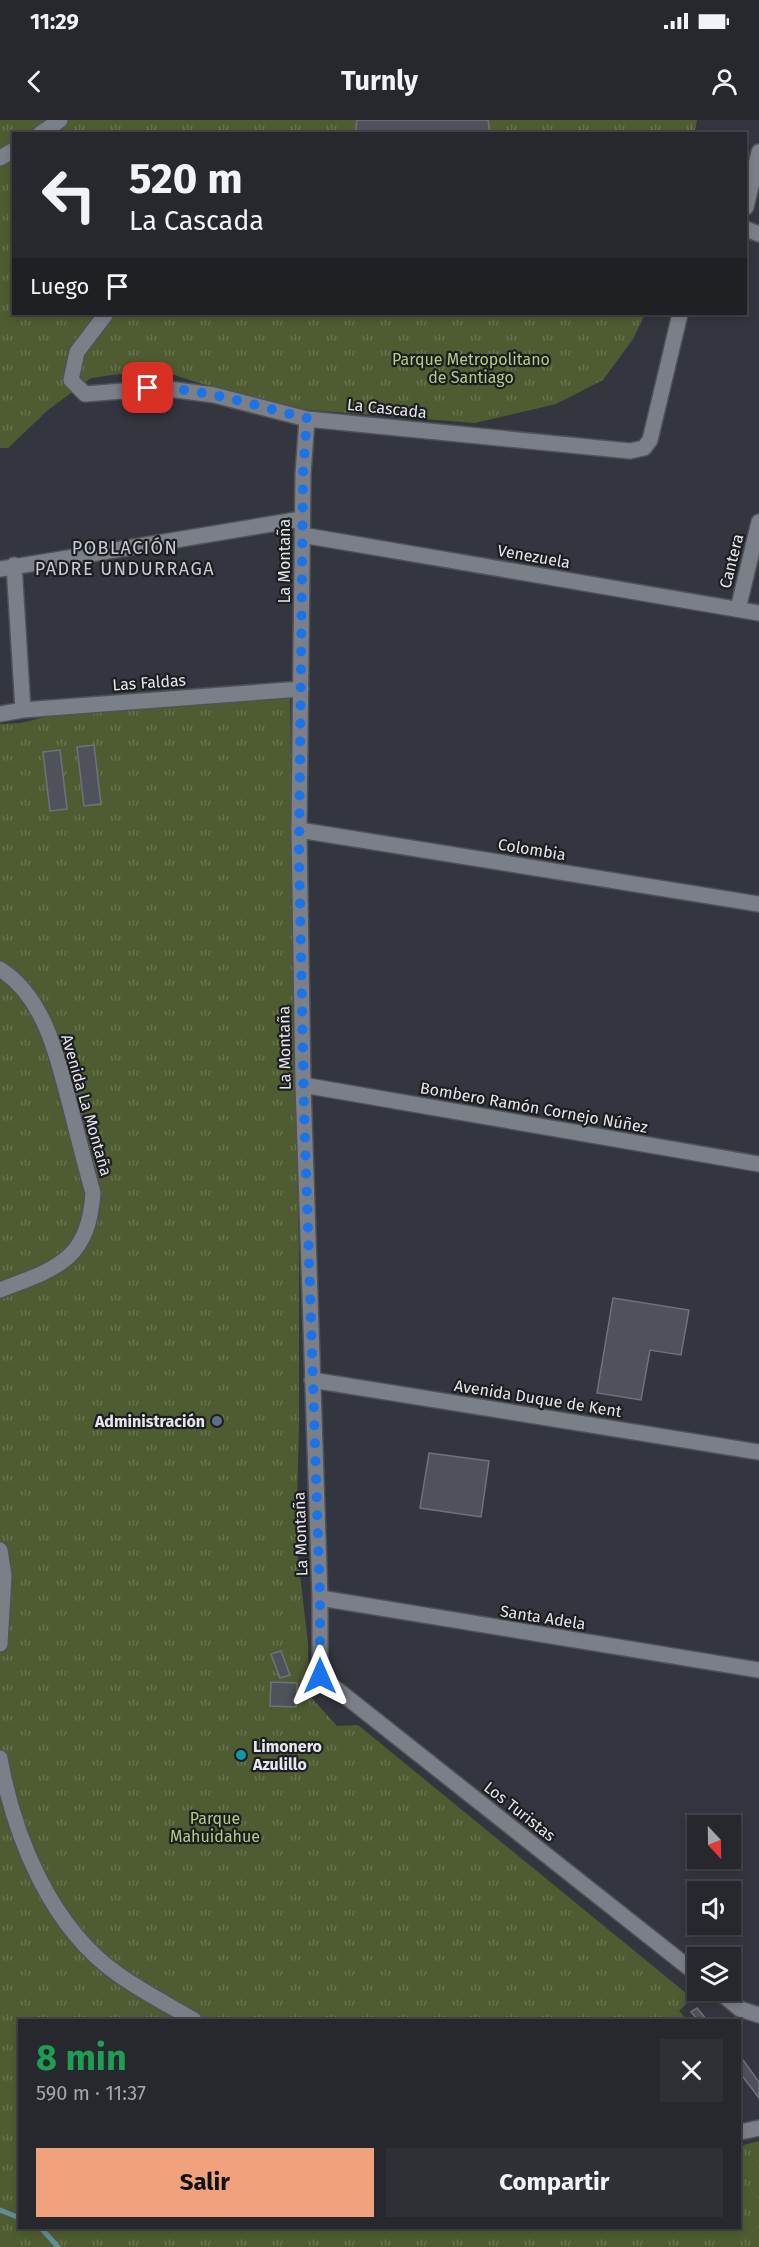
<!DOCTYPE html>
<html lang="es">
<meta charset="utf-8">
<style>
:root{--surface:#26282e;--page:#2e3036;--text:#f1f3f6;--muted:#a4a6aa;--line:#42444a;--accent:#f1a17c}
body{margin:0;font-family:"Fira Sans",sans-serif;background:var(--page);color:var(--text);height:100vh;display:flex;flex-direction:column;font-size:22px;white-space:nowrap}
*{box-sizing:border-box;margin:0}
p{font-size:20px;color:var(--muted)}
.icon{flex:none;width:33px;height:33px;fill:none;stroke:currentColor;stroke-width:2;stroke-linecap:round;stroke-linejoin:round}
.map{position:relative;flex:1;overflow:hidden}
.drawer{position:absolute;left:18px;top:1899px;width:723px;height:210px;display:flex;flex-direction:column;background:var(--surface);border-radius:0px;box-shadow:0 3px 9px #0003,0 0 0 2px var(--line)}
.drawer>*{flex:none}
.hud{position:absolute;left:12px;top:12px;width:735px;height:183px;border-radius:0px;box-shadow:0 3px 9px #0003,0 0 0 2px var(--line);background:#26282e;color:var(--text);overflow:hidden}
.needle{width:39px;rotate:158deg}
.fabs{position:absolute;left:687px;top:1695px;display:grid;gap:12px}
.fabs a{display:grid;place-items:center;width:54px;height:54px;border-radius:0px;background:var(--surface);box-shadow:0 3px 9px #0003,0 0 0 2px var(--line);font-size:30px}
.pin{position:absolute;display:grid;place-items:center;width:51px;height:51px;color:#fff;margin:-26px;border-radius:12px;box-shadow:0 3px 9px #0006}
.me{position:absolute;width:66px;margin:-33px;rotate:0deg;stroke-linejoin:round;filter:drop-shadow(0 0 4px #0008)}
.turn{display:flex;align-items:center;gap:21px;height:126px;padding:0 18px;font-size:27px}
.turn .icon{width:78px;height:78px;stroke-width:2.5}
.turn b{display:block;font-size:42px;line-height:51px}
.then{display:flex;align-items:center;height:57px;padding:0 18px;background:#0003;gap:12px;font-size:22px}
.round{display:grid;place-items:center;flex:none;width:63px;height:63px;border-radius:0px;background:var(--page)}
.summary{display:flex;align-items:center;justify-content:space-between;height:102px;padding:0 18px}
h1{font-size:36px;font-weight:700;line-height:45px;color:#1e9e55}
.action{display:flex;gap:12px;margin-top:auto;padding:12px 18px}
.action a{flex:1;height:69px;border-radius:0px;background:var(--accent);color:#111;font-size:24px;font-weight:700;line-height:69px;text-align:center}
.action a+a{background:var(--page);color:var(--text)}
.status{display:flex;justify-content:space-between;align-items:center;height:42px;padding:0 30px;background:var(--surface);direction:ltr}
.status svg{height:16px;fill:currentColor}
header{display:flex;justify-content:space-between;align-items:center;height:78px;padding:0 18px;background:var(--surface);font-size:27px;font-weight:700}
.map>svg:first-child{display:block}
.park{fill:url(#park-tufts)}
.lines{fill:none;stroke-linecap:round;stroke-linejoin:round}
.stream{stroke:#618d9a;stroke-width:5}
.building{fill:#4f525a;stroke:#6f727a;stroke-width:1.5}
.minor-casing{stroke:#505258;stroke-width:18}
.minor{stroke:#7b7f87;stroke-width:15}
.route{stroke:#1a73e8;stroke-width:10;stroke-dasharray:0 18}
.service-dot{fill:#5c6f8a;stroke:#1c1e21;stroke-width:2}
.culture-dot{fill:#0f9aa8;stroke:#1c1e21;stroke-width:2}
.labels{text-anchor:middle;stroke-width:4.5;stroke-linejoin:round;paint-order:stroke}
.park-label{font-size:16px;fill:#b4cc84;stroke:#1c1e21}
.street-label{font-size:16px;fill:#e5e7ec;stroke:#1c1e21}
.poi-label{font-size:16px;font-weight:bold;fill:#e5e7ec;stroke:#1c1e21;text-anchor:end}
.neighbourhood-label{font-size:18px;letter-spacing:1.5px;fill:#c6cad3;stroke:#1c1e21}
</style>
<div class="status"><b>11:29</b><svg viewBox="0 0 49 12"><path d="M0 12V9h3v3zM5 12V6h3v6zM10 12V3h3v9zM15 12V0h3v12zM26 1h20v11H26zM47 4h2v5h-2z"/></svg></div>
<header><svg class="icon" aria-label="back" viewBox="0 0 24 24"><path d="M15 5l-7 7 7 7"/></svg>Turnly<svg class="icon" aria-label="person" viewBox="0 0 24 24"><circle cx="12" cy="8" r="4"/><path d="M4 21q1-7 8-7t8 7"/></svg></header>
<div class="map">
<svg width="759" height="2127" viewBox="0 0 759 2127">
<defs>
<pattern id="park-tufts" width="24" height="20" patternUnits="userSpaceOnUse" patternTransform="scale(1.5)"><rect width="24" height="20" fill="#4f5c31"/><path d="M3 7l-1-3M5 7V3M7 7l1-3M15 17l-1-3M17 17v-4M19 17l1-3" fill="none" stroke="#68734f"/></pattern>
</defs>
<rect width="100%" height="100%" fill="#33363e"/>
<!-- park -->
<path class="park" d="M0,0H697L694,14H14V194H645L633,219L603,260L556,284L475,303L299,289L199,263L156,249L91,258L48,290L8,328H0Z
M290,574L299,1145V1303L296,1421L308,1523L309,1575L337,1606L358,1605L692,1878L679,1891L687,1900H20V2108H740V2026L759,2021V2127H0V604L21,603L64,592Z"/>
<g class="lines">
<!-- stream -->
<path class="stream" d="M0,2090L20,2098
M41,2108L58,2127"/>
</g>
<!-- building -->
<path class="building" d="M357,0H488L490,14H355Z
M94,625L101,684L84,686L77,627Z
M60,630L67,689L50,691L43,632Z
M613,1178L689,1190L681,1235L650,1230L641,1280L597,1273Z
M429,1333L489,1341L481,1397L420,1388Z
M281,1531L290,1555L280,1558L271,1534Z
M271,1562L297,1563L296,1587L270,1586Z
M697,1888L707,1900H698L691,1892Z
M743,1940L759,1962V1978L740,1953V1942Z"/>
<g class="lines">
<defs>
<path id="minor" d="M40,14L60,0
M0,38L14,30
M746,87L759,32
M746,109L759,114
M106,194L77,232L71,260L85,274L161,268L214,275L307,299L630,331L644,328L650,320L680,194
M307,299L303,354L299,710L303,965L320,1478V1556L698,1855
M302,415L759,493
M14,445L23,590
M0,449L302,399
M738,489L759,402
M0,594L23,590L301,569
M299,710L759,784
M0,849C46,878 58,940 71,989C78,1017 85,1045 93,1073C88,1141 57,1148 0,1170
M303,965L759,1044
M312,1260L759,1332
M0,1430L4,1456L0,1524
M320,1478L759,1550
M0,1638C14,1717 51,1808 119,1855C143,1872 169,1885 194,1900
M717,1870L740,1889L759,1895
M740,2012L759,2008"/>
</defs>
<!-- minor casing -->
<use href="#minor" class="minor-casing"/>
<!-- minor -->
<use href="#minor" class="minor"/>
</g>
<g class="lines">
<!-- route -->
<path class="route" d="M148,268C202,267 255,286 307,298L303,354L299,734L304,988L320,1478V1556"/>
</g>
<!-- markers -->
<circle class="service-dot" cx="217" cy="1301" r="6"/>
<circle class="culture-dot" cx="241" cy="1635" r="6"/>
<g class="labels">
<!-- park labels -->
<g class="park-label">
<text x="471" y="245">Parque Metropolitano<tspan x="471" dy="18">de Santiago</tspan></text>
<text x="215" y="1704">Parque<tspan x="215" dy="18">Mahuidahue</tspan></text>
</g>
<!-- street labels -->
<g class="street-label">
<text transform="translate(387 288) rotate(6)" y="6">La Cascada</text>
<text transform="translate(534 436) rotate(10)" y="6">Venezuela</text>
<text transform="translate(284 441) rotate(-90)" y="6">La Montaña</text>
<text transform="translate(731 441) rotate(-76)" y="6">Cantera</text>
<text transform="translate(149 562) rotate(-4)" y="6">Las Faldas</text>
<text transform="translate(532 729) rotate(9)" y="6">Colombia</text>
<text transform="translate(284 928) rotate(-91)" y="6">La Montaña</text>
<text transform="translate(87 985) rotate(74)" y="6">Avenida La Montaña</text>
<text transform="translate(534 987) rotate(10)" y="6">Bombero Ramón Cornejo Núñez</text>
<text transform="translate(538 1278) rotate(9)" y="6">Avenida Duque de Kent</text>
<text transform="translate(300 1414) rotate(-92)" y="6">La Montaña</text>
<text transform="translate(543 1497) rotate(9)" y="6">Santa Adela</text>
<text transform="translate(520 1691) rotate(38)" y="6">Los Turistas</text>
</g>
<!-- poi labels -->
<g class="poi-label">
<text x="205" y="1307">Administración</text>
<text x="253" y="1632" text-anchor="start">Limonero<tspan x="253" dy="18">Azulillo</tspan></text>
</g>
<!-- neighbourhood labels -->
<g class="neighbourhood-label">
<text x="125" y="434">POBLACIÓN<tspan x="125" dy="21">PADRE UNDURRAGA</tspan></text>
</g>
</g>
</svg>
<div class="fabs">
<a><svg class="needle" viewBox="-14 -14 28 28"><path d="M0-13l5 13h-10z" fill="#e53935"/><path d="M0 13l5-13h-10z" fill="#a4a6aa"/></svg></a>
<a><svg class="icon" aria-label="sound" viewBox="0 0 24 24"><path d="M4 9h4l5-4v14l-5-4H4zM17 9q2 3 0 6"/></svg></a>
<a><svg class="icon" aria-label="layers" viewBox="0 0 24 24"><path d="M12 4l9 5-9 5-9-5zM3 14l9 5 9-5"/></svg></a>
</div>
<div class="pin" style="left:148px;top:268px;background:#d93025"><svg class="icon" aria-label="arrive" viewBox="0 0 24 24"><path d="M6 21V4h12l-3 4 3 4H6"/></svg></div>
<svg class="me" style="left:320px;top:1556px" viewBox="-20 -20 40 40"><path d="M0-17L14 15 0 8-14 15z" fill="#1a73e8" stroke="#fff" stroke-width="4"/></svg>
<div class="hud">
<div class="turn"><svg class="icon" aria-label="left" viewBox="0 0 24 24"><path d="M17 20v-9H6M10 6l-5 5 5 5"/></svg><div><b>520 m</b>La Cascada</div></div>
<div class="then">Luego<svg class="icon" aria-label="arrive" viewBox="0 0 24 24"><path d="M6 21V4h12l-3 4 3 4H6"/></svg></div>
</div>
<section class="drawer">
<div class="summary"><div><h1>8 min</h1><p>590 m · 11:37</p></div><a class="round"><svg class="icon" aria-label="close" viewBox="0 0 24 24"><path d="M6 6l12 12M18 6L6 18"/></svg></a></div>
<div class="action"><a>Salir</a><a>Compartir</a></div>
</section>
</div>
